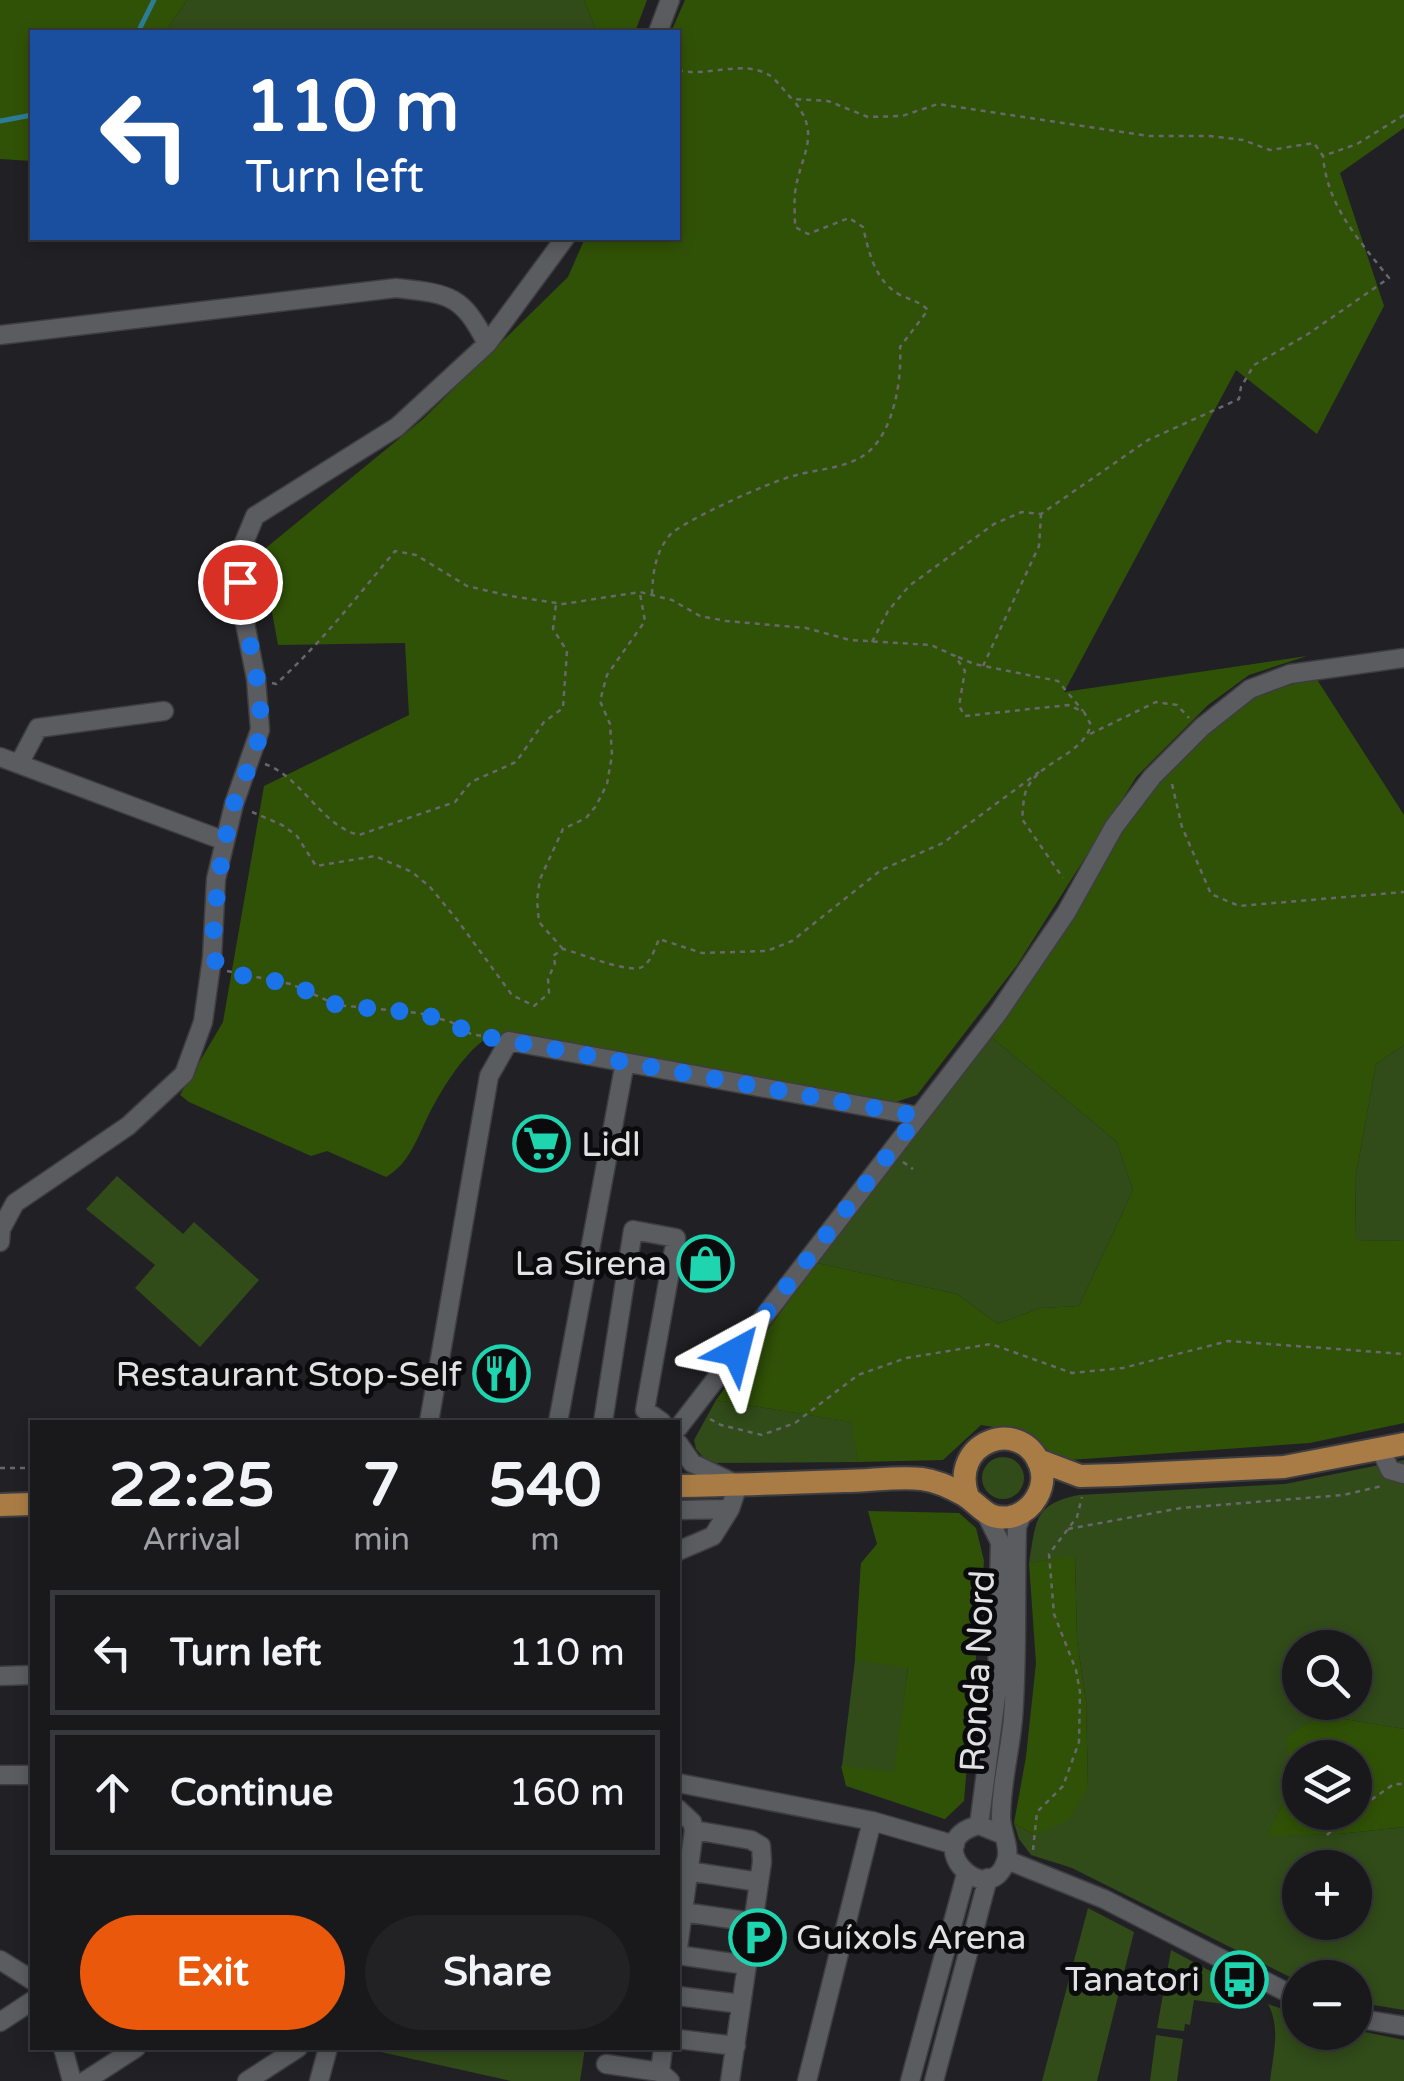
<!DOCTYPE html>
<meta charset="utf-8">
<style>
:root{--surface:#19191c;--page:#222225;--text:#f1f3f6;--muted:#9fa0a3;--line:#37383b;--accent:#ea580c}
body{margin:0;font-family:"Varela Round",sans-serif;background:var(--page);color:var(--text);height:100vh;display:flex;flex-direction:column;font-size:38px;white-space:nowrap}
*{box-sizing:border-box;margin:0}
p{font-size:32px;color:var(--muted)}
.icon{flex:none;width:55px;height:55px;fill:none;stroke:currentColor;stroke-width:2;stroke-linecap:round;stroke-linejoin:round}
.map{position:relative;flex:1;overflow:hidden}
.sheet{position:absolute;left:30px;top:1420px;width:650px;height:630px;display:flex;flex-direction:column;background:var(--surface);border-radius:0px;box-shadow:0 5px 15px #0003,0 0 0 2px var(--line)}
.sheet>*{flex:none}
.banner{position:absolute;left:30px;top:30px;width:650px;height:210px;border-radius:0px;box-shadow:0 5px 15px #0003,0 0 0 2px var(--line);background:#1a4fa0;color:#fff;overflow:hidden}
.controls{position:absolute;left:1282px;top:1630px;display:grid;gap:20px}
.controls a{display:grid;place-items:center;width:90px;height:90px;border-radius:50%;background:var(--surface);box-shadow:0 5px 15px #0003,0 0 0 2px var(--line);font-size:50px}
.pin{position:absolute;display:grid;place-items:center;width:85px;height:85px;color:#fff;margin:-42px;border:5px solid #fff;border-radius:50%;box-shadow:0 2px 10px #0007}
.me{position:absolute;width:110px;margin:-55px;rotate:38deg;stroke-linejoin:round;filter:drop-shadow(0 0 8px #0008)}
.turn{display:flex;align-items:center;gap:35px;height:210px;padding:0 50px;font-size:45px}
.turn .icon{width:130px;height:130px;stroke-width:2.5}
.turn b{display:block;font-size:70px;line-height:85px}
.eta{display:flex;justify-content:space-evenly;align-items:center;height:170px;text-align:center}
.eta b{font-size:60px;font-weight:800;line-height:70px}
.cta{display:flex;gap:20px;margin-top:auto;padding:20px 50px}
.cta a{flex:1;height:115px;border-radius:60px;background:var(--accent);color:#fff;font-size:40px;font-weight:800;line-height:115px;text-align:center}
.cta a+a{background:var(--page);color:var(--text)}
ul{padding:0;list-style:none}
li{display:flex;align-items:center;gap:30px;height:125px;margin:0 20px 15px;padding:0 30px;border:5px solid var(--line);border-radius:0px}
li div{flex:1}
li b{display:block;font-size:38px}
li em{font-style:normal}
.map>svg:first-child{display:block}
.green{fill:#314b19;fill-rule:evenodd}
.forest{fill:#305206;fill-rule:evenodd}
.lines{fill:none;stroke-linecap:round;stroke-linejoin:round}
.stream{stroke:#2d7c96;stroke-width:5}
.minor-casing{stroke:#3e3e41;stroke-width:21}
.major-casing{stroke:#3e3e41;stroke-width:26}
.path{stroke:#68686c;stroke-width:2.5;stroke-dasharray:5 5;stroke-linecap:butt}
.minor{stroke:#5b5c60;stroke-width:18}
.major{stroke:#aa7c45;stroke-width:22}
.route{stroke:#1a73e8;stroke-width:18;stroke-dasharray:0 32.4}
.labels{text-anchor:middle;stroke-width:10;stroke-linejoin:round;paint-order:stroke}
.poi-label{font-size:35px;fill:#e1e1e4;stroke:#0b0b0d;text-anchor:end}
.street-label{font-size:35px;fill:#e1e1e4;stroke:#0b0b0d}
</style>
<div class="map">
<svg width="1404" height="2081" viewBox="0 0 1404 2081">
<rect width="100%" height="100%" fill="#212125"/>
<!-- green -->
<path class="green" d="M187,0H584L597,32H165Z
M990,1036L1117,1142L1133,1190L1079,1306L1041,1308L998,1324L957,1294L817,1263Z
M1404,1045V1241L1356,1240L1355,1180L1376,1064Z
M117,1176L183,1234L194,1222L259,1280L200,1347L135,1288L155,1265L86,1209Z
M716,1400L852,1422L858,1462L708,1463L696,1449L694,1440Z
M982 1478a21 21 0 1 1 42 0a21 21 0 1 1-42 0Z
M1404,1460V1729L1320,1715L1287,1737L1293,1786L1267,1835L1339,1834L1404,1827V2010L1355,2002V1978H1300V1982L1072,1868L1031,1855L1019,1839L1014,1823L1034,1835L1088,1786L1086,1701L1077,1641L1075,1556L1029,1563C1036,1522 1033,1504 1079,1495L1285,1484ZM1300,1648H1355V1702H1300ZM1300,1868H1355V1922H1300Z
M861,1563L897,1622L908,1667L900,1733L945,1819L846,1786L842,1766L855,1660Z
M1088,1908L1134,1932L1097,2081H1042Z
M1171,1950L1240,1987L1238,2006L1194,2000L1190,2025L1185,2024L1184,2031L1157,2028Z
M1268,2004L1300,2015V2032L1355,2030L1404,2040V2081H1270C1273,2055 1281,2028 1268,2004Z
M1156,2035L1183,2039L1177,2081H1150Z
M363,2048H585L580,2081H511Z"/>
<!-- forest -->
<path class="forest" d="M0,0H187L165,32H32V161L0,159Z
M584,0H647L635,32H597Z
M685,0H1404V128L1340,173L1384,306L1317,434L1236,370L1064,692L1307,656L1249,675L1208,705L1137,776L1017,965L917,1095L896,1102L871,1099L492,1034C465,1051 444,1085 429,1114C417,1138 410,1163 386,1177L327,1151L311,1156L189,1102L180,1095L223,1022L264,786L409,715L405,643L278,645L261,552L423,419L568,277L585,238H678V32H671Z
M1316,678L1404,815V1045L1376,1064L1355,1180L1356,1240L1404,1241V1423L1310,1443L1055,1461L1027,1432L981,1425L943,1460L858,1462L851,1422L716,1400L817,1263L957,1294L998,1324L1041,1308L1079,1306L1133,1190L1117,1142L990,1036L1161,770L1245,696Z
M868,1511L959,1513L976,1528L984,1561L964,1801L945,1819L846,1785L841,1766L894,1772L908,1668L855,1660L861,1563L877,1544Z
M1075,1555L1077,1641L1086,1701L1088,1787L1069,1820L1034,1835L1014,1823L1026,1757L1036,1663L1029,1563Z
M1320,1715L1404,1729V1827L1339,1834L1266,1836L1293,1786L1286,1737ZM1300,1758H1355V1812H1300Z"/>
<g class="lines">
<!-- stream -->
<path class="stream" d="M138,32L154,0
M0,121L32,115"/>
<defs>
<path id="minor" d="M658,32L670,0
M0,335L396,288C449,294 462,294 487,344
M0,757L225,841
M19,764L38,728L164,711
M0,1242L1,1229L15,1203L128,1126L184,1074L203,1022L212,958L216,879L234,804L260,730L256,679L242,608L238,557L255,516L397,427L487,344L565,238
M429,1422L489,1076L509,1041L918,1116
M558,1422L625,1062
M603,1422L633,1230L676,1238L645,1410L662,1422
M678,1428L998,1013L1066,913L1114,827L1152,777L1202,727L1250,689L1290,674L1404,658
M678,1443L692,1463L738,1485L730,1509L678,1510
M1380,1448L1390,1470L1404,1474
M678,1551L713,1536L730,1509
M0,1676L32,1675
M0,1775H32
M678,1783L872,1821L955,1845
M678,1809L692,1822L694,1830L678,1948
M979,1825L997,1689L1000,1542L986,1514
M694,1830L751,1840L761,1846L762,1862L730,2081
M1001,1834L979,1825C916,1841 989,1913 1006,1861C1011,1847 1001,1832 1001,1817C1001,1784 1010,1752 1013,1718C1018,1654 1015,1591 1017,1527L1023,1512
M1007,1860L1104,1899L1300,1999
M688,1871L759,1882
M683,1912L752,1922
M678,1955L746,1965
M0,1960L32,1980
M678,1996L741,2004
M1355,2018L1404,2026
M0,2022L32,2001
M678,2039L736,2046
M63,2048L72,2081
M663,2048L660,2072L670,2081
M606,2064L660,2072
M85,2081L136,2048
M247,2081L298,2048
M319,2081L328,2048
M807,2081L872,1821
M910,2081L966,1874
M934,2081L988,1878"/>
<path id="major" d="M1038,1460L1080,1476L1118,1475L1284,1467L1404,1444
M678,1486C733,1485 789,1483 845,1481C870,1481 898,1476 922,1479C936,1481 952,1488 964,1495C980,1505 987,1521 1010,1517C1033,1512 1048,1487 1040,1465C1021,1415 948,1442 968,1497
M0,1505L32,1504"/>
</defs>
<!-- minor casing -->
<use href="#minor" class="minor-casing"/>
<!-- major casing -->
<use href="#major" class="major-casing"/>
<!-- path -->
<path class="path" d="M678,70C705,78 743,59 769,75C777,80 785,92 792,99L828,101L868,117L902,116L938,104L1149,136H1210L1243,140L1270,150L1314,143L1323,156L1357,144L1404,115
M652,594C653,572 655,554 669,536C678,523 774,480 793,476C816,469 845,469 866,454C894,432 902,380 900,347L928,310C920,302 911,300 900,295C875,281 869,253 863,227L849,218L808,234L795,227C795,216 794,204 795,193C800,154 823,135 793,100
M872,642L888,611L909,586L994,524L1022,512L1041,514L1148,440L1239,399L1241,387L1254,365L1308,334L1389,278C1359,240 1327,206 1323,156
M958,657L974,664L1058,681L1083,711
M983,666L1039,546L1041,515
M272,683L276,684C320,644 357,597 395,551L416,555L467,586L510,596L563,604L640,592L672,600L700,616L726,621L806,628L850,640L931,645L955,656L965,671L959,706L965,716L1068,705L1084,712L1091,725C1081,758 1035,761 1025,794C1023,802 1023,811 1022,819L1063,878
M1090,734L1156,702L1177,705L1189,718
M265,764C303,778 320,825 359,835L455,802L471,782L516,762L544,722L563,708L567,651L553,629L556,604
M1172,784L1182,827L1211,894L1239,906L1404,892
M252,812L282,825L297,836L316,866L375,856L412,872L430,887L458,921L512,995L534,1006L549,993L548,979L555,963L553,956L563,949C580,953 628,974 642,967C651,962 655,948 659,939L702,953L767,951L792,941L881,870L943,843L1039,772
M563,949L539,922L537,900L540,879L563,829L586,818L596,806L607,784L612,755L610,724L600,701L607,675L645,621L640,594
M227,971L291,984L337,1005L419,1013L451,1022L471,1034L488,1037
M903,1162L913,1169
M710,1419L721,1425L762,1435L795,1423L858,1375L906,1358L991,1344L1072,1373L1123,1368L1228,1341L1404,1354
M0,1468H32
M1068,1529L1181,1508L1343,1495L1382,1486
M1355,1811L1394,1784H1404
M1327,1835L1353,1812
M1033,1850L1037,1812L1063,1786L1079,1742L1080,1692L1076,1670L1054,1614L1049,1554L1077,1517L1082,1497"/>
<!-- minor -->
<use href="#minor" class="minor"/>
<!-- major -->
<use href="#major" class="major"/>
</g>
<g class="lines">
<!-- route -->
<path class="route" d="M240,582C243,631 263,678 260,727C259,753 240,781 233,807C219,861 215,903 212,958L229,973L292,984L337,1005L419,1013L450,1022L471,1034L918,1116L736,1352"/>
</g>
<!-- icons -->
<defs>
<symbol id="supermarket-ring" viewBox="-11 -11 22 22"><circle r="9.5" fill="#0b0b0d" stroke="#1ed5b0" stroke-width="1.5"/><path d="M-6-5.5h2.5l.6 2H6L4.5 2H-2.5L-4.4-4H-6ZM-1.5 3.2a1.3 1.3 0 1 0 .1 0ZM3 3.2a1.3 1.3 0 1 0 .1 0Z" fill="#1ed5b0"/></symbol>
<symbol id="shop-ring" viewBox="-11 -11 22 22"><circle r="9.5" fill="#0b0b0d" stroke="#1ed5b0" stroke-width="1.5"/><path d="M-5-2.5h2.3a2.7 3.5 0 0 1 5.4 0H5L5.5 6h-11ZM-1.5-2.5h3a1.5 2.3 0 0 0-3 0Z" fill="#1ed5b0"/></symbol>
<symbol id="restaurant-ring" viewBox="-11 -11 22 22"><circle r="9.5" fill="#0b0b0d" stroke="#1ed5b0" stroke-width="1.5"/><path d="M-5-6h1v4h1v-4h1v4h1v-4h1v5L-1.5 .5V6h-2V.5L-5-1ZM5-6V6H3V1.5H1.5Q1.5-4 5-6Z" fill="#1ed5b0"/></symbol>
<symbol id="parking-ring" viewBox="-11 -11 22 22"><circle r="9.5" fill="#0b0b0d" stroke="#1ed5b0" stroke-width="1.5"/><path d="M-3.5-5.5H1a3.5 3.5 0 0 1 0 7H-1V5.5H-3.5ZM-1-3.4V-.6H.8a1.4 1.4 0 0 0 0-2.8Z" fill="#1ed5b0"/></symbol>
<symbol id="bus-ring" viewBox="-11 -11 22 22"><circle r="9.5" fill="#0b0b0d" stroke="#1ed5b0" stroke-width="1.5"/><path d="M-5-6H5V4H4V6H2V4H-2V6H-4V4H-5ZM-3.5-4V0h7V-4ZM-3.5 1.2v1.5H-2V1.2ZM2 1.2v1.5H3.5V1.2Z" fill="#1ed5b0"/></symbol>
</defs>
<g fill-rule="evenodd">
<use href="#supermarket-ring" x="510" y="1112" width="63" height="63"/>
<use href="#shop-ring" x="674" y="1232" width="63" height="63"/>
<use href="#restaurant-ring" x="470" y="1342" width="63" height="63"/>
<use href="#parking-ring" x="726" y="1906" width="63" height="63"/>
<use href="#bus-ring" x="1208" y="1948" width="63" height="63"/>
</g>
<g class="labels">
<!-- poi labels -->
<g class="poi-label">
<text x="581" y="1156" text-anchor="start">Lidl</text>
<text x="667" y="1275">La Sirena</text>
<text x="462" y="1386">Restaurant Stop-Self</text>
<text x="796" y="1949" text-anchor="start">Guíxols Arena</text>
<text x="1200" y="1991">Tanatori</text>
</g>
<!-- street labels -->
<g class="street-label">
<text transform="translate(977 1671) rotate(-87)" y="12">Ronda Nord</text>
</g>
</g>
</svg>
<div class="controls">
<a><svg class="icon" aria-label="search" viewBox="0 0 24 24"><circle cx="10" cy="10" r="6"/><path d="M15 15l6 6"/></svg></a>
<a><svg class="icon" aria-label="layers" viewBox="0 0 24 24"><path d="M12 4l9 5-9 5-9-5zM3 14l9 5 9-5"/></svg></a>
<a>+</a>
<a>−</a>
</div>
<div class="pin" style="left:240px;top:582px;background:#d93025"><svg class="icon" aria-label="arrive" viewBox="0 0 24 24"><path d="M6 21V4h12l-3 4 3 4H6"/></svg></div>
<svg class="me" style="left:736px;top:1352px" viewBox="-20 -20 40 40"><path d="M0-17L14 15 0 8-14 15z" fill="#1a73e8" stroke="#fff" stroke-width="4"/></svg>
<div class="banner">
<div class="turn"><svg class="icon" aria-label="left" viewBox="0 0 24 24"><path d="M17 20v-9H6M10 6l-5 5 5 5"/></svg><div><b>110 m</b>Turn left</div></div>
</div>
<section class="sheet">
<div class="eta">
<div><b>22:25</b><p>Arrival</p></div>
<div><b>7</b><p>min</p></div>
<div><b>540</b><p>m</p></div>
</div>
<ul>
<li><svg class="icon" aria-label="left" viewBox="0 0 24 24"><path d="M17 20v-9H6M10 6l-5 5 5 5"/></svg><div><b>Turn left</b></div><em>110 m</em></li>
<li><svg class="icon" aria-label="ahead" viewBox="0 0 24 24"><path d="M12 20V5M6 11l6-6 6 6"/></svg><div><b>Continue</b></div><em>160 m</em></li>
</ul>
<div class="cta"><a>Exit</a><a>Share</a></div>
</section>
</div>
